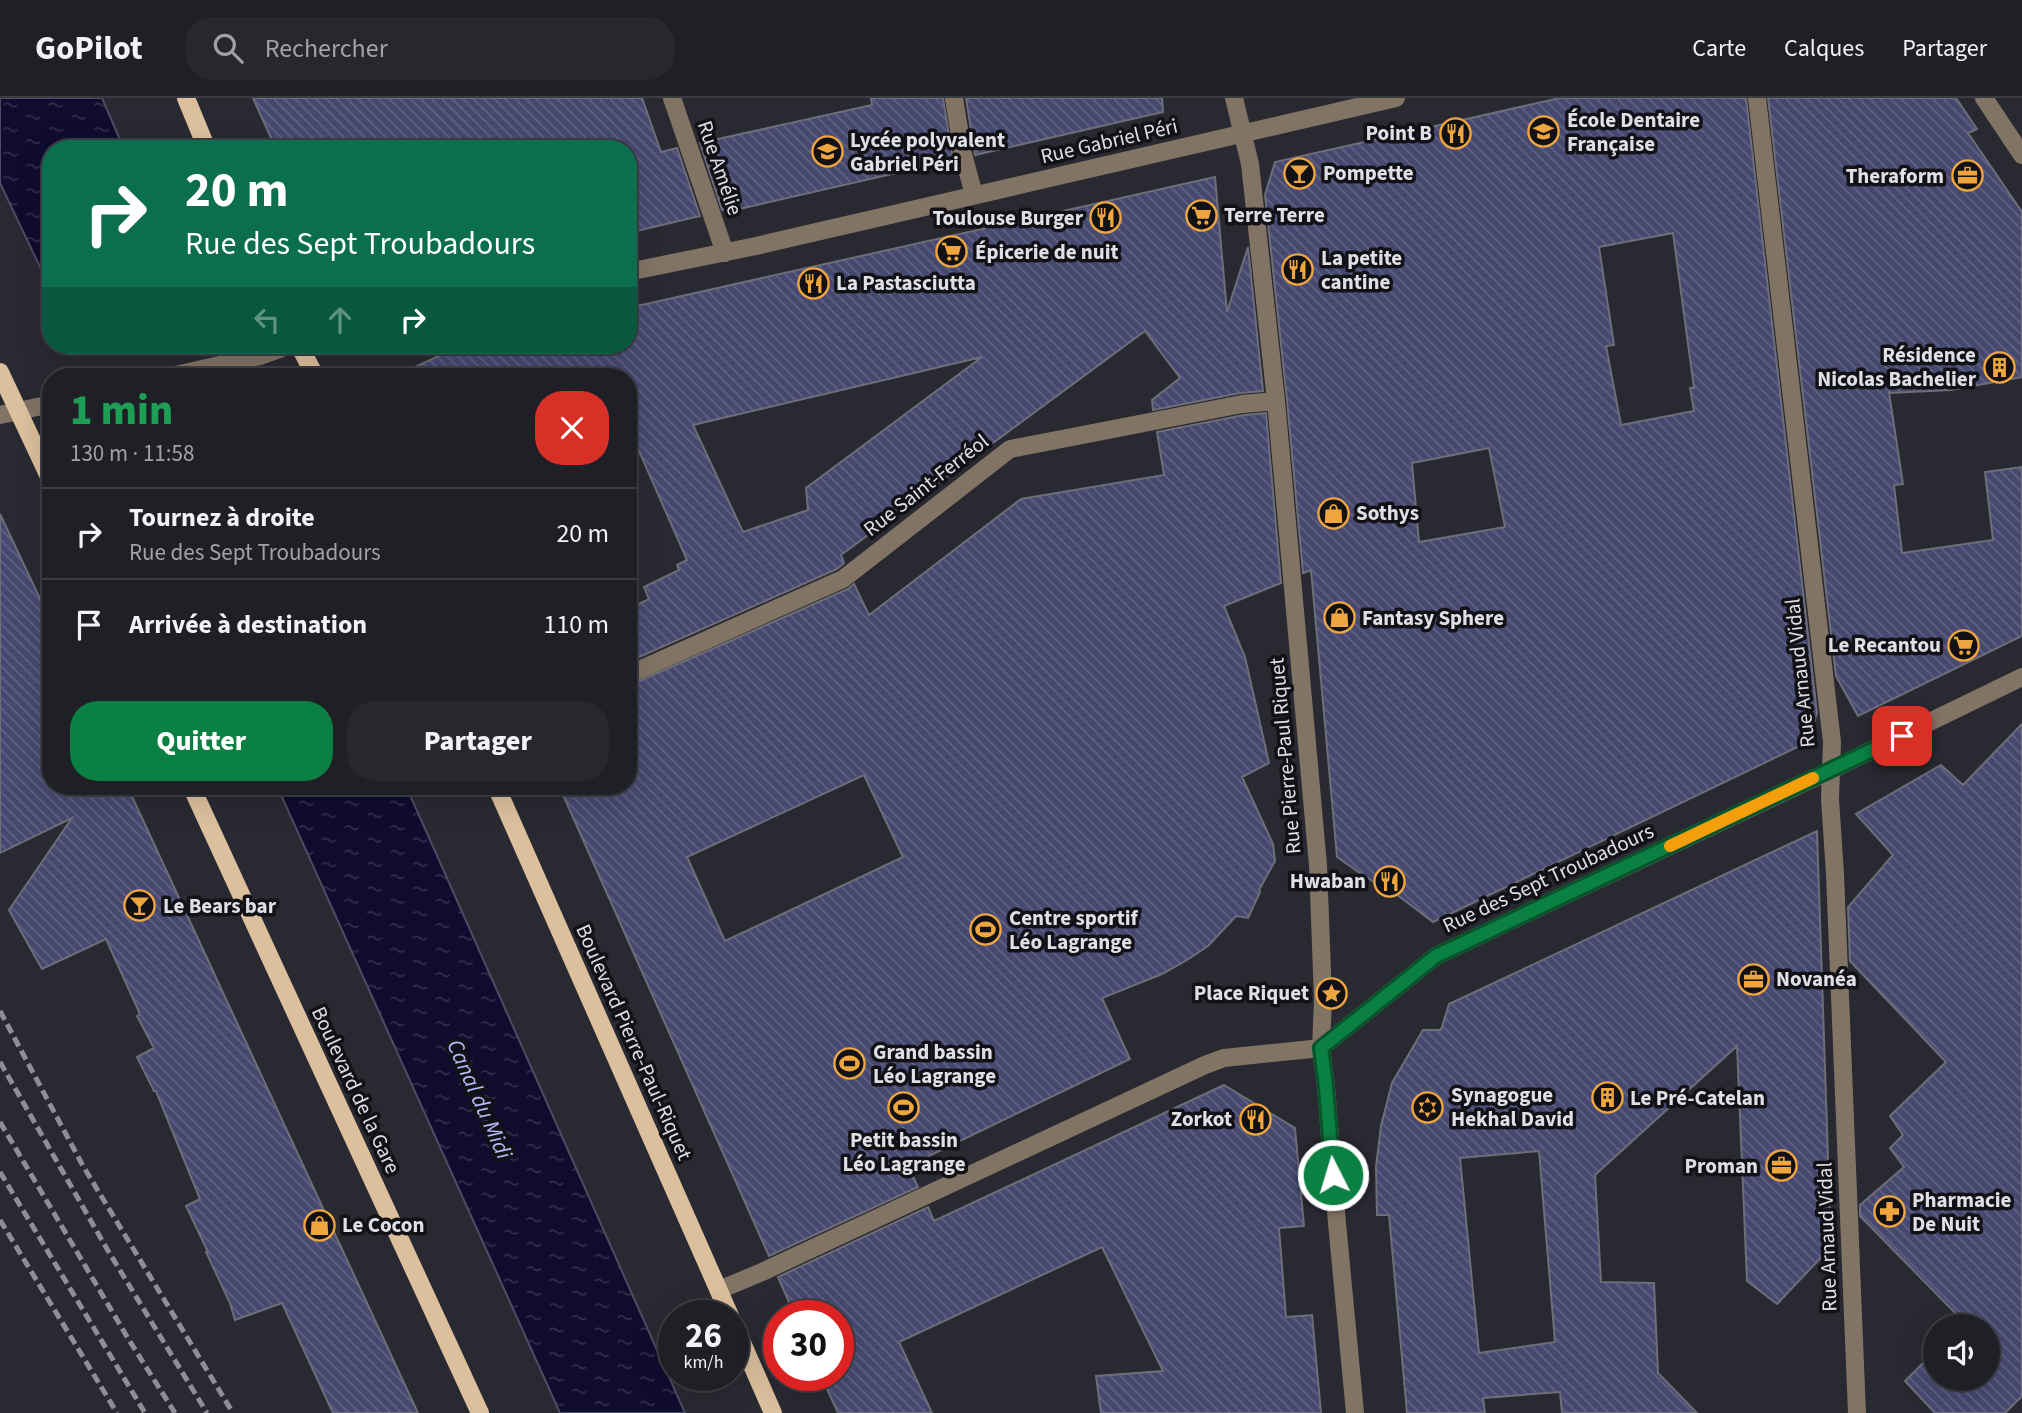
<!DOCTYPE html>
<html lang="fr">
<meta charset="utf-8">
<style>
:root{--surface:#1f1f26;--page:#27272e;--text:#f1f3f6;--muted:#a1a2a7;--line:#3c3d43;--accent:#0b8043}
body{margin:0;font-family:"Source Sans 3",sans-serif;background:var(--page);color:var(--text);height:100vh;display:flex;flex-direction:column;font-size:26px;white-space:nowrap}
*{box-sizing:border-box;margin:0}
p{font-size:23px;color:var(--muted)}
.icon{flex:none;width:38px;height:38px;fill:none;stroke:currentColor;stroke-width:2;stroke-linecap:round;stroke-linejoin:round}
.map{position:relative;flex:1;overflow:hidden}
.details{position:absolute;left:42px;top:270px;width:595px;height:427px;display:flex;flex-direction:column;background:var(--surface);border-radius:28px;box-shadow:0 7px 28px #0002,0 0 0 2px var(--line)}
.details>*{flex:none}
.guide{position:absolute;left:42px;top:42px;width:595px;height:214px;border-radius:28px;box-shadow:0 7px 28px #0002,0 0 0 2px var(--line);background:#0b6e4f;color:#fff;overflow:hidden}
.fabs{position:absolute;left:1923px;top:1216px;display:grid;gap:14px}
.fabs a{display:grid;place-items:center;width:77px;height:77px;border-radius:50%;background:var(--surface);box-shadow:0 7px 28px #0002,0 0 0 2px var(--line);font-size:35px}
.speed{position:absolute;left:658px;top:1202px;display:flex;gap:14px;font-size:35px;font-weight:700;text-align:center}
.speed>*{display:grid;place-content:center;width:91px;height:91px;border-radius:50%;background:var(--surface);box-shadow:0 7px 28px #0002,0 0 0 2px var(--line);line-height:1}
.speed small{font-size:18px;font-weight:400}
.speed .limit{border:10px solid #d22;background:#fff;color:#111}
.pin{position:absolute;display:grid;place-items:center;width:60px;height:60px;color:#fff;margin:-30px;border-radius:14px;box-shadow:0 4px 10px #0006}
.me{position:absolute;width:77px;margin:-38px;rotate:355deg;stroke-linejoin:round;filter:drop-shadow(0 0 5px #0008)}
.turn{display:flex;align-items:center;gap:24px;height:147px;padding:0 28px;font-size:32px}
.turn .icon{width:91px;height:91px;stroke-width:2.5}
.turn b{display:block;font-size:49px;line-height:60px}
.lanes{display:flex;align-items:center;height:66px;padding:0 28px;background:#0003;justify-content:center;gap:35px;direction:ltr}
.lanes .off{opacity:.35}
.round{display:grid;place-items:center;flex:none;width:74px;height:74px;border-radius:28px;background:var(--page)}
.headline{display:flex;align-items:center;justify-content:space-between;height:119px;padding:0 28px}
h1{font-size:42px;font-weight:800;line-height:52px;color:#1e9e55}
.action{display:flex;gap:14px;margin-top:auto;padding:14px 28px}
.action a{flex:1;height:80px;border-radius:28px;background:var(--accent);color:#fff;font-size:28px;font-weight:800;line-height:80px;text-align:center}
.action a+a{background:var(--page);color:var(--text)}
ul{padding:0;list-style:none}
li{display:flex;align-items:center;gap:21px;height:91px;padding:0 28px;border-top:2px solid var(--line)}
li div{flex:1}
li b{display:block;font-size:26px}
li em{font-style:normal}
header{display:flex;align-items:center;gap:42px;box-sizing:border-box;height:98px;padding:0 35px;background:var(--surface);border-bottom:2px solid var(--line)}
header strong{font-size:33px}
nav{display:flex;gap:38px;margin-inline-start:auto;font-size:24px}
.search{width:490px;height:63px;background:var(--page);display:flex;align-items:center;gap:18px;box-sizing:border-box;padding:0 24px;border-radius:28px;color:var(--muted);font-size:26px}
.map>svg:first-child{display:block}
.water{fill:url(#water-ripples);stroke:#4d4c65;stroke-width:2}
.pier{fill:#292932}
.building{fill:url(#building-back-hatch);stroke:#6d6e78;stroke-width:2;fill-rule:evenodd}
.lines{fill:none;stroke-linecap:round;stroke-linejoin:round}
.minor{stroke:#827464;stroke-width:18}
.major{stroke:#dcbf9c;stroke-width:18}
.rail{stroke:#8e8e96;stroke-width:5;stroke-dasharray:10 5;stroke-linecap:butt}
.route-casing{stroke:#07532c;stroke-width:18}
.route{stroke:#0b8043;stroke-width:12}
.slow{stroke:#f59e0b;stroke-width:12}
.labels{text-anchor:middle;stroke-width:7;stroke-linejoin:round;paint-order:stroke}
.poi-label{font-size:21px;font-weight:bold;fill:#dfe0e6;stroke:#121216;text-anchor:start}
.street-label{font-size:21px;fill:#dfe0e6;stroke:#121216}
.water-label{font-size:23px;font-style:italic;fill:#b6bafe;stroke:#121216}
</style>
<header>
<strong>GoPilot</strong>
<div class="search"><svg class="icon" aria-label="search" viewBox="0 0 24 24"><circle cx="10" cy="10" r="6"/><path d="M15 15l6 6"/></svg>Rechercher</div>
<nav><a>Carte</a><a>Calques</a><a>Partager</a></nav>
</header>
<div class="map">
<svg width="2022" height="1315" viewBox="0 0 2022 1315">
<defs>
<pattern id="water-ripples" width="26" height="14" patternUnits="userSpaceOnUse" patternTransform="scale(1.75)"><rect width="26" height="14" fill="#0f0c2e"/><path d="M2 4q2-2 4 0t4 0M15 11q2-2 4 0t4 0" fill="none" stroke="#322f4c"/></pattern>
<pattern id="building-back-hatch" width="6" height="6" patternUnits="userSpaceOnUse" patternTransform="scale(1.75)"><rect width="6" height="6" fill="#464870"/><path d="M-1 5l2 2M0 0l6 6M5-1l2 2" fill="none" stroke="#606284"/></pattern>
</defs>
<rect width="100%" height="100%" fill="#292932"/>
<!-- water -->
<path class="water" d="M0,0H102L124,51H51V192L0,85Z
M277,688H406L685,1315H560Z"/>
<!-- pier -->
<path class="pier" d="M143,247H215L228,278H88L80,262Z"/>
<!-- building -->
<path class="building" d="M253,0H642L661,54L677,50L700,118L628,135V51H276Z
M871,0H943L953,62L735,112L734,109L722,112L700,45L872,7Z
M966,0H1162L1163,14L975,57Z
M1560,0H1746L1817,615L1808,644L1433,824L1400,799L1364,778L1337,759L1311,472L1303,475L1287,302L1265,97L1275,64ZM1673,135L1694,290H1690L1694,313L1621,327L1606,248L1614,247L1599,149ZM1489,350L1505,429L1419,444L1412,365Z
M1768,0H1956L1977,31L1968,35L2022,114V279L1951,292L1889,295L1903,386L1894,387L1902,455L1993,442L1985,374L2022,369V538L1858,618L1836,578Z
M1215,79L1227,214L1248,149L1263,293L1240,295L1153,312L1152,302L1180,280L1145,233L841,457L844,465L837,471L628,564V521L635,518L631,510L649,501L644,489L679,472L677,467L687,462L628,328V278H396L462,247H628V210ZM982,259L806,390L808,412L743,434L693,327Z
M1266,315L1281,485L1224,508L1245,559L1269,665L1242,679L1273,746L1275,763L1259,792L1260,794L1248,820L1236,818L1208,848L1187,862L1162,876L1102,900L1130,961L908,1068L918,1089L769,1158L559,688H628V588L848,491L854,486L869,517L1021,401L1164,377L1157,334L1244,317ZM864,677L903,759L725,843L687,759Z
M0,416L51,524V688H138L129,692L418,1315H333L282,1205L235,1222L230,1205L206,1154H208L186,1108L200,1101L156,993H154L137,959L154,950L137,918L140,916L106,841L42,871L9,812L72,720L0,755Z
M2022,626V1298L2005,1315H1935L1905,1283L1936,1252V1281H1988V1228H1959L1964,1224L1860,1118V1107L1904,1069L1890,1050L1903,1037L1890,1018L1946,964L1850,863L1848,809L1893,757L1856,716L1941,667L1963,687Z
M1817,733L1831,1149L1777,1206L1747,1183L1737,948L1595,1077L1601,1184L1654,1185L1658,1275L1697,1315H1562L1560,1294L1483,1300L1485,1315H1407L1389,1117H1377L1376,1069L1381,1028L1392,985L1423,932H1441L1449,906ZM1539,1053L1555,1244L1479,1255L1460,1060Z
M1224,987L1295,1030L1304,1128L1279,1130L1286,1219L1312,1217L1321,1315H1101L1096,1278L1163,1273L1102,1149L899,1244L932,1315H838L821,1278H838V1218H795L778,1179L928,1109L934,1123Z"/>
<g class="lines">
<!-- minor -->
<path class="minor" d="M672,0L725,155
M954,0L963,56L974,97
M1234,0L1250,66L1276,303L1318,767L1323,901L1321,950L1326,989L1337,1125L1355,1315
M1757,0L1832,644L1830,701L1835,776L1857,1315
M1984,0L2022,57
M628,174L756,148L1396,0
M171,278L260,258L290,247
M0,317L51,306
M628,577L843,481L1010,351L1242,306L1276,303
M719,1192L762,1174L1205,967L1224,960L1321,950L1436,858L1831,672L2022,579"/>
<!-- major -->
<path class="major" d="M186,0L207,51
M299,247L315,278
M0,274L51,383
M191,688L480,1315
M496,688L730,1218
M733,1224L773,1315"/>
<!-- rail -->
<path class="rail" d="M0,913L83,1068L233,1315
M0,964L107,1151L207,1315
M0,1024L129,1242L175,1315
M0,1074L145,1315
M0,1122L117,1315"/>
</g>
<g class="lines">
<defs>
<path id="route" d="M1333,1077L1326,989L1321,950L1436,858L1902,638"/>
</defs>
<!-- route casing -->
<use href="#route" class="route-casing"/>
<!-- route -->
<use href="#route" class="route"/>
<!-- slow -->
<path class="slow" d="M1670,748L1813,680"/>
</g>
<!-- icons -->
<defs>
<symbol id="university-ring" viewBox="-11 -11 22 22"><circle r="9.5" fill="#121216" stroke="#f0a63e" stroke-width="1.5"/><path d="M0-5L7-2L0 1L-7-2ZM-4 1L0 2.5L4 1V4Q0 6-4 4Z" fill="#f0a63e"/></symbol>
<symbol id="restaurant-ring" viewBox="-11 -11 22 22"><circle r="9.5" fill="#121216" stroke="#f0a63e" stroke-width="1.5"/><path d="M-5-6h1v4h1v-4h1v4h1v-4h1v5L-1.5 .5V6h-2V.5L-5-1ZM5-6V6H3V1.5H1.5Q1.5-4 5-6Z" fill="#f0a63e"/></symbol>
<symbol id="school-ring" viewBox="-11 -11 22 22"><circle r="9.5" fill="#121216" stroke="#f0a63e" stroke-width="1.5"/><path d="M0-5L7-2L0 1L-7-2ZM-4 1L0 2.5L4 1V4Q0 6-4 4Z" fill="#f0a63e"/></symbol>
<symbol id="bar-ring" viewBox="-11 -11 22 22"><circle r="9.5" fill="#121216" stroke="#f0a63e" stroke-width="1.5"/><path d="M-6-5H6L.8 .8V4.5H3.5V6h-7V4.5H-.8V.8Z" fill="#f0a63e"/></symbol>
<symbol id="office-ring" viewBox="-11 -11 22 22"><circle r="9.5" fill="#121216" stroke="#f0a63e" stroke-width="1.5"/><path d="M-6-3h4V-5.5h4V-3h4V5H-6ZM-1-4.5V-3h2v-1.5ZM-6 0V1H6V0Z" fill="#f0a63e"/></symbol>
<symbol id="supermarket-ring" viewBox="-11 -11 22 22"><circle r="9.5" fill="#121216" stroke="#f0a63e" stroke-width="1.5"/><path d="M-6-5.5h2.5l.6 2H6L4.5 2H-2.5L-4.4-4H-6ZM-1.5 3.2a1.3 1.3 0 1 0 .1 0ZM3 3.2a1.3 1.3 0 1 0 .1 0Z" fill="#f0a63e"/></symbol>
<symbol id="building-ring" viewBox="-11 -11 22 22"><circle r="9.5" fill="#121216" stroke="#f0a63e" stroke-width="1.5"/><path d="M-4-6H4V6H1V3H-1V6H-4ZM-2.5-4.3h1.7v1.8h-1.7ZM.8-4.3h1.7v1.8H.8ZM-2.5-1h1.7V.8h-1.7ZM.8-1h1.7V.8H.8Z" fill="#f0a63e"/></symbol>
<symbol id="shop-ring" viewBox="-11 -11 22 22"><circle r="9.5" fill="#121216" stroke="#f0a63e" stroke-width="1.5"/><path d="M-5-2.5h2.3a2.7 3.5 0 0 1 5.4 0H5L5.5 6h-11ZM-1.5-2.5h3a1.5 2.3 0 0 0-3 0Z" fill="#f0a63e"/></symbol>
<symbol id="stadium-ring" viewBox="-11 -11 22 22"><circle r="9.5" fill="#121216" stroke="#f0a63e" stroke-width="1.5"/><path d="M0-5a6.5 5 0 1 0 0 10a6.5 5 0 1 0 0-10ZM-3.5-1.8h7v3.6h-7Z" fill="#f0a63e"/></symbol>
<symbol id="sight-ring" viewBox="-11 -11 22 22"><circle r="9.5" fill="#121216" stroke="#f0a63e" stroke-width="1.5"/><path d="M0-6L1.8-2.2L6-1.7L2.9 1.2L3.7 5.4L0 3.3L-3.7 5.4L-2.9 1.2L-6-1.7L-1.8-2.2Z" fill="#f0a63e"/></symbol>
<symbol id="synagogue-ring" viewBox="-11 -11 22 22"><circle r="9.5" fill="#121216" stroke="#f0a63e" stroke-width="1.5"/><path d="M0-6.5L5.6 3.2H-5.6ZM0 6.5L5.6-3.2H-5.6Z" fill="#f0a63e"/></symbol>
<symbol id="pharmacy-ring" viewBox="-11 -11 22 22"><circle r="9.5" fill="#121216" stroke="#f0a63e" stroke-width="1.5"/><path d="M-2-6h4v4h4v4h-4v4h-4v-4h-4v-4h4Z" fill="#f0a63e"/></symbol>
</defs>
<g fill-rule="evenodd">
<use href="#university-ring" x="1526" y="16" width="35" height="35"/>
<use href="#restaurant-ring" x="1438" y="18" width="35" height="35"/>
<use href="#school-ring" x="810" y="36" width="35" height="35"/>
<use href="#bar-ring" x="1282" y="58" width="35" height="35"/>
<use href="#office-ring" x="1950" y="60" width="35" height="35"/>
<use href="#supermarket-ring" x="1184" y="100" width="35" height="35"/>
<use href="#restaurant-ring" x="1088" y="102" width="35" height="35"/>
<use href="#supermarket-ring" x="934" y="136" width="35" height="35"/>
<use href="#restaurant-ring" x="1280" y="154" width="35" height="35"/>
<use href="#restaurant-ring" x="796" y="168" width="35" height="35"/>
<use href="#building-ring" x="1982" y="252" width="35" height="35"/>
<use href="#shop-ring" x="1316" y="398" width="35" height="35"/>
<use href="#shop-ring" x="1322" y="502" width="35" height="35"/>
<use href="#supermarket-ring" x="1946" y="530" width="35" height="35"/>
<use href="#restaurant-ring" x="1372" y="766" width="35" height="35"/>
<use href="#bar-ring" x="122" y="790" width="35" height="35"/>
<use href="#stadium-ring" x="968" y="814" width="35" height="35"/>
<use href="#office-ring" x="1736" y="864" width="35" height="35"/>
<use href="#sight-ring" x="1314" y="878" width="35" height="35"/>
<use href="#stadium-ring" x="832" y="948" width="35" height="35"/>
<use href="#building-ring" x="1590" y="982" width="35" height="35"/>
<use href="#synagogue-ring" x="1410" y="992" width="35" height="35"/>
<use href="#stadium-ring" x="886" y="992" width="35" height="35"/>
<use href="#restaurant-ring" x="1238" y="1004" width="35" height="35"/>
<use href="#office-ring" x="1764" y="1050" width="35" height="35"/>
<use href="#pharmacy-ring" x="1872" y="1096" width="35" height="35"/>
<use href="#shop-ring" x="302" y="1110" width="35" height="35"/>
</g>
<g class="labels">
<!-- poi labels -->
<g class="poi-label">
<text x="1567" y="29">École Dentaire<tspan x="1567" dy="24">Française</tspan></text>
<text x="1432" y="42" text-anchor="end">Point B</text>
<text x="850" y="49">Lycée polyvalent<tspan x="850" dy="24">Gabriel Péri</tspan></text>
<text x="1323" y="82">Pompette</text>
<text x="1944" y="85" text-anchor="end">Theraform</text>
<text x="1224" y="124">Terre Terre</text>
<text x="1083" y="127" text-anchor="end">Toulouse Burger</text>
<text x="975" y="161">Épicerie de nuit</text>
<text x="1321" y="167">La petite<tspan x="1321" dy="24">cantine</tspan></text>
<text x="836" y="192">La Pastasciutta</text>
<text x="1976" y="264" text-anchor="end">Résidence<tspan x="1976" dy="24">Nicolas Bachelier</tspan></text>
<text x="1356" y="422">Sothys</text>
<text x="1362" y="527">Fantasy Sphere</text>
<text x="1941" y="554" text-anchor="end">Le Recantou</text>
<text x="1366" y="790" text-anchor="end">Hwaban</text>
<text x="163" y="815">Le Bears bar</text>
<text x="1009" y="827">Centre sportif<tspan x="1009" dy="24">Léo Lagrange</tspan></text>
<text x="1776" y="888">Novanéa</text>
<text x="1309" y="902" text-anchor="end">Place Riquet</text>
<text x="873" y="961">Grand bassin<tspan x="873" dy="24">Léo Lagrange</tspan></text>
<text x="1451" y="1004">Synagogue<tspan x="1451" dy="24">Hekhal David</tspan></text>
<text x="1630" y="1007">Le Pré-Catelan</text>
<text x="1232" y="1028" text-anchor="end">Zorkot</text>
<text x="904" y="1049" text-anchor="middle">Petit bassin<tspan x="904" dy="24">Léo Lagrange</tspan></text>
<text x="1758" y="1075" text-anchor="end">Proman</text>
<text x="1912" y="1109">Pharmacie<tspan x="1912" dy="24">De Nuit</tspan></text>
<text x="342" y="1134">Le Cocon</text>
</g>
<!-- street labels -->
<g class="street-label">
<text transform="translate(1109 43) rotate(-13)" y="7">Rue Gabriel Péri</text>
<text transform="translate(720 70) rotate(71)" y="7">Rue Amélie</text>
<text transform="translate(926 387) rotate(-38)" y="7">Rue Saint-Ferréol</text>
<text transform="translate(1800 575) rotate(-96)" y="7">Rue Arnaud Vidal</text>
<text transform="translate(1285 658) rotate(-95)" y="7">Rue Pierre-Paul Riquet</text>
<text transform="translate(1548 780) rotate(-25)" y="7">Rue des Sept Troubadours</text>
<text transform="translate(634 944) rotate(66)" y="7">Boulevard Pierre-Paul-Riquet</text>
<text transform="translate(356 992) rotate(65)" y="7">Boulevard de la Gare</text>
<text transform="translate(1827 1139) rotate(-92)" y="7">Rue Arnaud Vidal</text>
</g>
<!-- water labels -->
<g class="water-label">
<text transform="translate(480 1001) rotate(66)" y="8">Canal du Midi</text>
</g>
</g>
</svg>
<div class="fabs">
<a><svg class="icon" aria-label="sound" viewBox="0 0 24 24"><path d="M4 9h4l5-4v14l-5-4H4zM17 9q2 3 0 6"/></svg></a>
</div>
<div class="speed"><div>26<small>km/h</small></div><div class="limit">30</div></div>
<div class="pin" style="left:1902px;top:638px;background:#d93025"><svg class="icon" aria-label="arrive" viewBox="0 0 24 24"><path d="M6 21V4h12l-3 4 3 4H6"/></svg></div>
<svg class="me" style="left:1333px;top:1077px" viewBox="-20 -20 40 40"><circle r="17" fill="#0b8043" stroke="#fff" stroke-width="3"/><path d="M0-11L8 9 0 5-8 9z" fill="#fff"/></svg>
<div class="guide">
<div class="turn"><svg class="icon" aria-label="right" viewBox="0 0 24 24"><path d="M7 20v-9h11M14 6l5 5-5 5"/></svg><div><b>20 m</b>Rue des Sept Troubadours</div></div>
<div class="lanes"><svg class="icon off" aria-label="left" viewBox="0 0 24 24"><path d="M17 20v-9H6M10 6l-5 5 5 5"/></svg><svg class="icon off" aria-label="ahead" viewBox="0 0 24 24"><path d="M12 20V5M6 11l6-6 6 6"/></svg><svg class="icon" aria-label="right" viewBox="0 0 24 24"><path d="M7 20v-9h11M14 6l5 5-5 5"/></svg></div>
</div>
<section class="details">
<div class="headline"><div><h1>1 min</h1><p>130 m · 11:58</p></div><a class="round" style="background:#d93025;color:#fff"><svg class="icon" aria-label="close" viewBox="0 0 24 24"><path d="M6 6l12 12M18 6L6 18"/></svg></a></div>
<ul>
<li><svg class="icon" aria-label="right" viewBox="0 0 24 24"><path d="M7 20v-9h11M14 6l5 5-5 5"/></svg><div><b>Tournez à droite</b><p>Rue des Sept Troubadours</p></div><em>20 m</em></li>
<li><svg class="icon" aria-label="arrive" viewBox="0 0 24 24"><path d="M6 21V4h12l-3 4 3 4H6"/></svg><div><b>Arrivée à destination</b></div><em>110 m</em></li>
</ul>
<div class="action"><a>Quitter</a><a>Partager</a></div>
</section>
</div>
